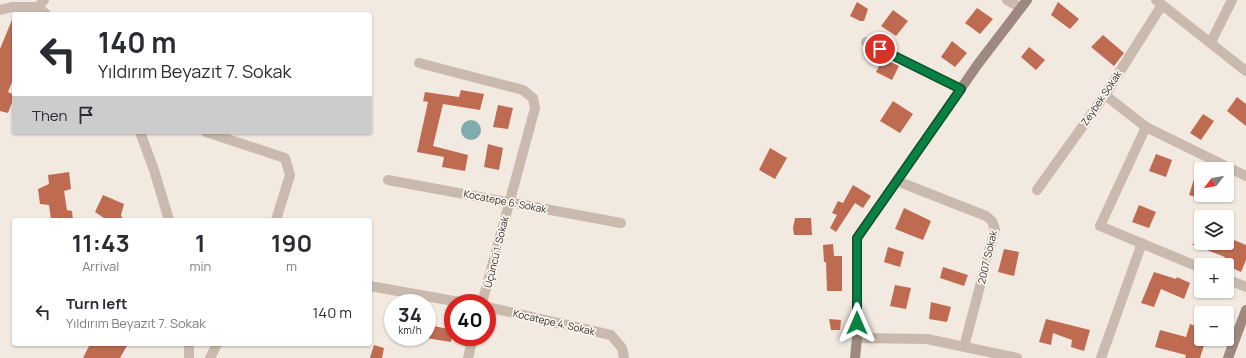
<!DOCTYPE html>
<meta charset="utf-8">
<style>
:root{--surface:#fff;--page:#f2f2f3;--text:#2b2b33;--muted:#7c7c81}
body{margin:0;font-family:Manrope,sans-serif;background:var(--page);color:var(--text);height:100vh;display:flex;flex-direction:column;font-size:15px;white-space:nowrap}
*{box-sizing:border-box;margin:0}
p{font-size:13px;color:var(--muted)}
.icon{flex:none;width:22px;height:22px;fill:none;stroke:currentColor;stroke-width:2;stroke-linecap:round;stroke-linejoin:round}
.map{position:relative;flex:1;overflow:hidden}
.sheet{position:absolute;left:12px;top:218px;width:360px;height:128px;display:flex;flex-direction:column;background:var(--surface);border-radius:4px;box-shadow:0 1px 3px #0004}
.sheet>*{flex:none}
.hud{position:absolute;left:12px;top:12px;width:360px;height:122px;border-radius:4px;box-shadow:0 1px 3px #0004;background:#fff;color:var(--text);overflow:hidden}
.needle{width:26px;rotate:239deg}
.buttons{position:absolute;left:1194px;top:162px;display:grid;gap:8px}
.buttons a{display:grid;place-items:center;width:40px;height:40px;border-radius:4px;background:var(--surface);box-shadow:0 1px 3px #0004;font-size:20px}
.speed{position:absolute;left:384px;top:294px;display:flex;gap:8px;font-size:20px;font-weight:700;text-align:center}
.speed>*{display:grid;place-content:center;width:52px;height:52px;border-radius:50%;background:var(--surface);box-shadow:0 1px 3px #0004;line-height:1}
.speed small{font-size:10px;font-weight:400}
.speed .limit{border:6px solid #d22;background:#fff;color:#111}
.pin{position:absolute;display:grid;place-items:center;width:34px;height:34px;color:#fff;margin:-17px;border:2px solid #fff;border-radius:50%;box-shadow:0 1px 4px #0007}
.me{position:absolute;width:44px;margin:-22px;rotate:0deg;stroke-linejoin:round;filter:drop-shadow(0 0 3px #0008)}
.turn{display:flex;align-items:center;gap:14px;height:84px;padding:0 20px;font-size:18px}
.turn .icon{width:52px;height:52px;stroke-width:2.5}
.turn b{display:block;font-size:28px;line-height:34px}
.then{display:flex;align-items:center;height:38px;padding:0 20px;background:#0003;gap:8px;font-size:15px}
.eta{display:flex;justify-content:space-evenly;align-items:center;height:68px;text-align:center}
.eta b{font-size:24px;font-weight:700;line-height:28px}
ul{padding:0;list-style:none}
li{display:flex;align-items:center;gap:12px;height:52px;padding:0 20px}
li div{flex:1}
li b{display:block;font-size:15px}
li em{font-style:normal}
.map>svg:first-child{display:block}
.water{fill:#81acad}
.building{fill:#be6b52}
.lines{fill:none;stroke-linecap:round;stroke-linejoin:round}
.street{stroke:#c9baad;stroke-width:10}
.secondary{stroke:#9d897e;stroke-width:10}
.route-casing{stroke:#07532c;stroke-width:10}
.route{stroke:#0b8043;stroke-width:7}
.labels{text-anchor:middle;stroke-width:3.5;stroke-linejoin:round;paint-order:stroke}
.street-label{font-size:10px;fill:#382f2b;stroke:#f9f4ed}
</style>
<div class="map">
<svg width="1246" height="358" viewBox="0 0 1246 358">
<rect width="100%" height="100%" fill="#f2e9e1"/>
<!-- water -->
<path class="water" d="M461 130a10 10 0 1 1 20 0a10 10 0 1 1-20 0Z"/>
<!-- building -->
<path class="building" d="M857,2L868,9L864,21H860L850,16Z
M1058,2L1079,19L1070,29L1051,15Z
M977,8L993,19L980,34L965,23Z
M893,10L908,21L896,36L881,26Z
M14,15V77L8,92L14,95V97L8,113L0,111V49Z
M1103,35L1124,53L1114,66L1091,47Z
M952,41L967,53L955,67L941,57Z
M1029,47L1045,60L1036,70L1021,57Z
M883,58L899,66L892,80L876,72Z
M461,90L484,94L480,110L443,104L433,146L468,155L465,171L442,167L444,157L417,152L428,102L423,101L425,92L459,97Z
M1237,97L1246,104V126L1227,111Z
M893,101L913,114L900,133L880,121Z
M498,105L513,108L508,129L493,127Z
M1203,114L1214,121L1201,140L1190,133Z
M488,144L503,148L499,170L484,167Z
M770,148L787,158L775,179L759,170Z
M1156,154L1172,160L1166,177L1149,171Z
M1199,164L1201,165V199L1189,195Z
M69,172L71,189L64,191L67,210L72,211L73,220H51L49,205L40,204L38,189L49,184L48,175Z
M853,185L871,196L863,208L855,203L836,232L830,228L837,215L832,213L838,201L843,203Z
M103,195L124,204L121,215L123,220H107L95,212Z
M1139,205L1156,212L1149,228L1132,222Z
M904,208L931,221L923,240L895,229Z
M795,218H811L812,235H794L793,228Z
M1234,240L1246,245V260L1241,272L1230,267L1228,261L1224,259L1225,257L1191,244L1232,243Z
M833,244L834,256H842V291H827L826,262H824L823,245Z
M888,247L904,252L900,267L884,262Z
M1004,249L1019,252L1014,276L998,272Z
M943,267L968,275L964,286L940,278Z
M1154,272L1176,279L1177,277L1190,283L1184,299L1161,289L1154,307L1141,303Z
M895,285L911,288L906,309L890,306Z
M931,302L951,307L947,322L929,319Z
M829,319L841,320L840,330H831Z
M1046,319L1090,330L1084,351L1071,347L1072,340L1053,333L1051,345L1039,342Z
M1190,324L1201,328V339H1206L1200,358H1185L1186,355L1155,347L1160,330L1186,337Z
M429,325L453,330L451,342L426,338Z
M90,344H128L120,358H83Z
M374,345L384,348L382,358H370Z"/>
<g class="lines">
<!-- street -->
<path class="street" d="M44,0L38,7L46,14
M1007,0L1021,8
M1156,0L1246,71
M0,10L12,7H38
M866,42L961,89
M1211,42L1232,0
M419,63L523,90L533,98L535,108L482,303
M1105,95L1146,127L1246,176
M1146,127L1100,226L1201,268
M140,132L154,170L169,220
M206,132L285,158L290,175L276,220
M388,180L621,223
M897,181L986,216L992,221L995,229L964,347
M1037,190L1105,95L1162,5
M1227,279L1246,287
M370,286L465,303
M487,307L611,335L622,348L624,358
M857,338L927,339L1017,358
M189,358V344
M210,358L217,344
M468,358L473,337
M1101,358L1142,243"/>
<!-- secondary -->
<path class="secondary" d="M855,358L857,338V238L978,64L1027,0
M1228,358L1246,310"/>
</g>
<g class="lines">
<defs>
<path id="route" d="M857,323V238L961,89L880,49"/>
</defs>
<!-- route casing -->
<use href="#route" class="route-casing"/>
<!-- route -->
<use href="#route" class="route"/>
</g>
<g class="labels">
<!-- street labels -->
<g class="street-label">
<text transform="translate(1101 98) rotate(-56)" y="4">Zeybek Sokak</text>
<text transform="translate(505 201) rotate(11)" y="4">Kocatepe 6. Sokak</text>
<text transform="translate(496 252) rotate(-76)" y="4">Üçüncü 1. Sokak</text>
<text transform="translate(987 257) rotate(-77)" y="4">2007. Sokak</text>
<text transform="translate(554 322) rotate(13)" y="4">Kocatepe 4. Sokak</text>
</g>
</g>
</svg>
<div class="buttons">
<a><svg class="needle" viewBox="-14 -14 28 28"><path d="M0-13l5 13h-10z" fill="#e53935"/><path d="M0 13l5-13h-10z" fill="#7c7c81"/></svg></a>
<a><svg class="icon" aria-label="layers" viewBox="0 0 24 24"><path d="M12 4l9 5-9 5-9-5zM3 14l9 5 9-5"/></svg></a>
<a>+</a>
<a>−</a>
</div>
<div class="speed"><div>34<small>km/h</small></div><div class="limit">40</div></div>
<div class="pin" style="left:880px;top:49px;background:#d93025"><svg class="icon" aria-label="arrive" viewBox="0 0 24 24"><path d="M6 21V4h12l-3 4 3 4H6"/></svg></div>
<svg class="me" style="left:857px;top:323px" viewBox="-20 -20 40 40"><path d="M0-17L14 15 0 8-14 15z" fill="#0b8043" stroke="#fff" stroke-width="4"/></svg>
<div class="hud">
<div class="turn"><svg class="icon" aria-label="left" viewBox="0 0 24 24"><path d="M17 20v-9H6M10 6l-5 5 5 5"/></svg><div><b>140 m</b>Yıldırım Beyazıt 7. Sokak</div></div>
<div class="then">Then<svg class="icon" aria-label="arrive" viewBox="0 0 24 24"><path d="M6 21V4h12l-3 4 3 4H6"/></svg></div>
</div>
<section class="sheet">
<div class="eta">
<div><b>11:43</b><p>Arrival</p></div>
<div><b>1</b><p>min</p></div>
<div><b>190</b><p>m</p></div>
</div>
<ul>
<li><svg class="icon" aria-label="left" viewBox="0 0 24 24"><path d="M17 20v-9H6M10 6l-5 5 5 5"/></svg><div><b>Turn left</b><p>Yıldırım Beyazıt 7. Sokak</p></div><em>140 m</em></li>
</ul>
</section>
</div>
